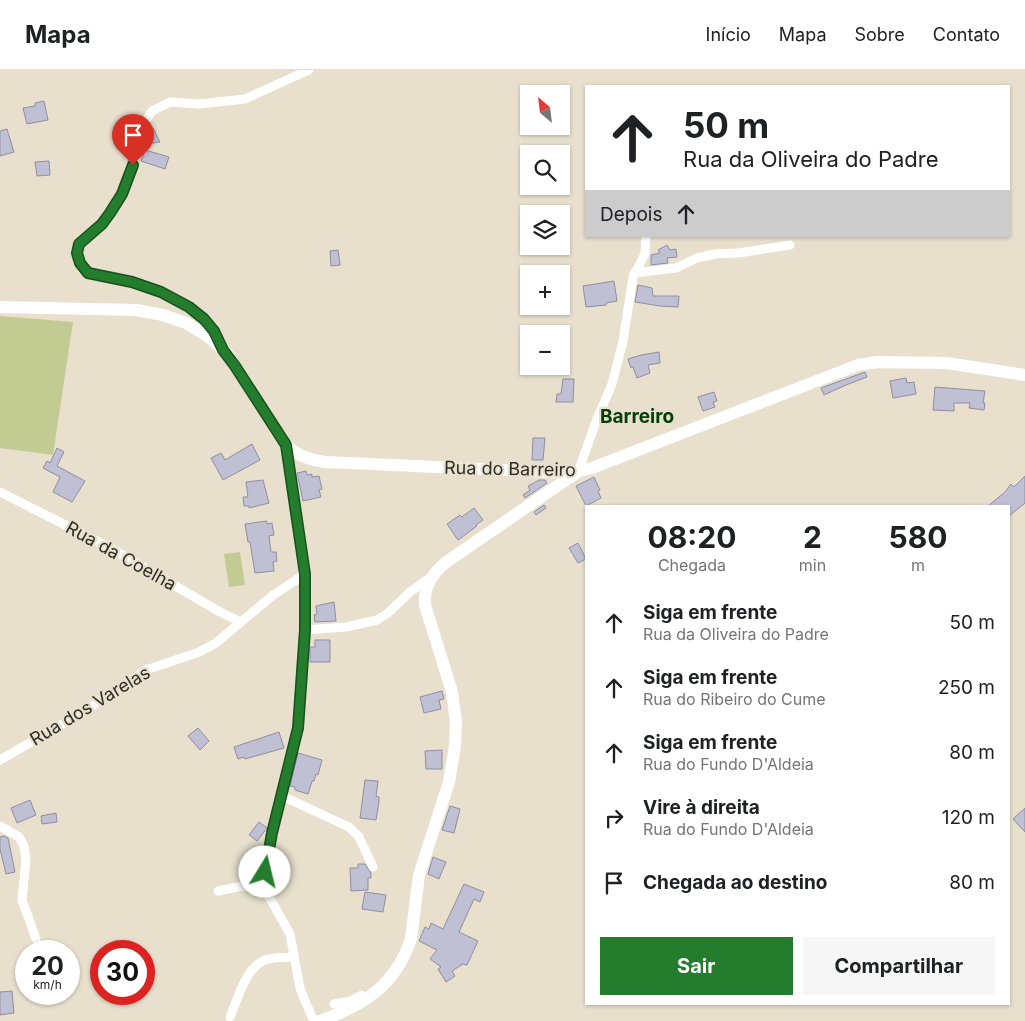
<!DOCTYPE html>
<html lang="pt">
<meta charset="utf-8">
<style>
:root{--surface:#fff;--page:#f6f6f6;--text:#202124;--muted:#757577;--line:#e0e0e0;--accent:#247d2c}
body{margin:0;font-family:Inter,sans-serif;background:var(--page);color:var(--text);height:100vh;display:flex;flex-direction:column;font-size:19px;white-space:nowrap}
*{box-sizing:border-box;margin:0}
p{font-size:16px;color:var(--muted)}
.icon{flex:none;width:28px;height:28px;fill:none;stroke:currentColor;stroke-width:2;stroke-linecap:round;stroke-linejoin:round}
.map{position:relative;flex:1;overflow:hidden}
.drawer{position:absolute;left:585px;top:435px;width:425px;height:500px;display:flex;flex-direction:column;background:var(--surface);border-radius:0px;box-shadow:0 1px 4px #0004}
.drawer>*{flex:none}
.top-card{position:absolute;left:585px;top:15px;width:425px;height:152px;border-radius:0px;box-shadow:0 1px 4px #0004;background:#fff;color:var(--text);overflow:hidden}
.needle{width:32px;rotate:332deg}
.buttons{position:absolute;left:520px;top:15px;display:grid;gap:10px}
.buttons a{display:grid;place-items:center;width:50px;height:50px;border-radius:0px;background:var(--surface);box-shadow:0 1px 4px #0004;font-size:25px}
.speed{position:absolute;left:15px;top:870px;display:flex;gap:10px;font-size:25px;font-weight:700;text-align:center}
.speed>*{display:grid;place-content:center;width:65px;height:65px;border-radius:50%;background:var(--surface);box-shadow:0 1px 4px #0004;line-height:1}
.speed small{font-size:12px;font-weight:400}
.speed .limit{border:8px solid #d22;background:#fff;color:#111}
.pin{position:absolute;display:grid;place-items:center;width:42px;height:42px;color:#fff;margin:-51px -21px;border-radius:50% 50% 50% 0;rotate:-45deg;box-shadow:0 0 5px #0007}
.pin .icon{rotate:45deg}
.me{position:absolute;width:55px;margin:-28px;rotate:9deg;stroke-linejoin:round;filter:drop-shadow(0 0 4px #0008)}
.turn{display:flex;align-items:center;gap:18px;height:105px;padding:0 15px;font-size:22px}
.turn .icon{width:65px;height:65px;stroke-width:2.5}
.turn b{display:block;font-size:35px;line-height:42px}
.then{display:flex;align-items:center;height:48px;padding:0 15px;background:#0003;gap:10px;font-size:19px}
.eta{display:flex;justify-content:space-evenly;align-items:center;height:85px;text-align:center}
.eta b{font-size:30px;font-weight:700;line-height:35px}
.primary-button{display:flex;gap:10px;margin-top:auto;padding:10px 15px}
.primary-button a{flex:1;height:58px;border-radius:0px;background:var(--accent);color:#fff;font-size:20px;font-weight:700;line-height:58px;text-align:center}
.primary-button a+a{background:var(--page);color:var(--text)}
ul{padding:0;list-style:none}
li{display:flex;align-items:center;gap:15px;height:65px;padding:0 15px}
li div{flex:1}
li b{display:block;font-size:19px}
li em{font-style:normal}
header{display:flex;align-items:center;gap:30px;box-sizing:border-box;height:70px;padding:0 25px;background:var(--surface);border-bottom:1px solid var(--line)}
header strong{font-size:24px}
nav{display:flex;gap:28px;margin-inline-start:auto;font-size:18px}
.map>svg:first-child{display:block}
.green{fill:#c2cb92}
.building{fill:#c0c0d4;stroke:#8f8ea1}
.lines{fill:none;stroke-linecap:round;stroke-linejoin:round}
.street{stroke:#fff;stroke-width:9}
.secondary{stroke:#fff;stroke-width:12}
.route-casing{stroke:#17511d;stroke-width:12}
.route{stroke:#247d2c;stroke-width:9}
.labels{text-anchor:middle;stroke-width:4.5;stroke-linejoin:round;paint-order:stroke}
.street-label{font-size:18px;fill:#2f2c25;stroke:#e8e0cd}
.neighbourhood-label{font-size:19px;font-weight:bold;fill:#023f0a;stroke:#e8e0cd}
</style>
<header>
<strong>Mapa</strong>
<nav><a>Início</a><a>Mapa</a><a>Sobre</a><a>Contato</a></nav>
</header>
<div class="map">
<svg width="1025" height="951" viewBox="0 0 1025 951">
<rect width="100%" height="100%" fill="#e8e0cd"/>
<!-- green -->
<path class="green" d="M0,246L73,252L53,385L0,378Z
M240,482L245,515L229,517L224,484Z"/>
<!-- building -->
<path class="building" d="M44,31L48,50L27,54L23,38L35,36V33Z
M150,58H153L160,72L146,74Z
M7,59L14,82L0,86V61Z
M145,80L169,87L165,99L141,91Z
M49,91L50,105L37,106L35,92Z
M667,175L670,180L676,179L677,187L667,188L668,193L651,195V185L660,183L658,180Z
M338,180L340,195L331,196L330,181Z
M614,211L617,231L606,233V235L586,237L583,216Z
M638,215L652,218L653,226H679L678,237L660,236L635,232Z
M659,282L660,293L648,295L650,303L637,308L633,297L631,298L628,289L641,285Z
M865,302L867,307L846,315L824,325L821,318Z
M906,308L907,313L914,312L916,324L893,328L890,311Z
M563,309H574L573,332H556L557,324H561Z
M935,317L985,321L983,333H985L984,340L969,338L970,333H954V341L933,340Z
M714,322L717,331L713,332L715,337L703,341L698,327Z
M533,368H545L543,390H532Z
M252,374L260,390L223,410L211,388L221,383L225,390Z
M57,378L64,382L57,396L85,411L72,432L53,422L60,407L43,398L47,391L50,393Z
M306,401L307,405L312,404V407L319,406L322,419L319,420L321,427L303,431L297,403Z
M1025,406V433L1009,446V436H988L1005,422L1011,414L1014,417Z
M594,407L600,420L598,421L601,428L586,436L576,416Z
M263,410L269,433L249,438V436H244L243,427H248L246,412Z
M539,410H545L547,413L525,428L523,425L530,420L528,416Z
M544,435L546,438L536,445L534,442Z
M474,438L483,450L476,455L477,456L458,470L447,454L460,445L462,447Z
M267,451V454L272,453L274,465L269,466L271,482H276L277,491L273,492L274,501L255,503L250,472H248L245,454Z
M578,473L586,489L578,493L569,478Z
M334,532L336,551L315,552L314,545L317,544L316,536Z
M315,570H330V592H310V577H315Z
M442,621L444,629L439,630L441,639L424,643L420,627Z
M198,658L209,671L200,680L188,666Z
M279,662L284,678L245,689L244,687L238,689L234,677Z
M442,680V699H426L425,681Z
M298,683L322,690L318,705L316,704L314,711H312L308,724L295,720V717L290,716Z
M365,710L378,711L376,726L379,727V732L376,750L360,748Z
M30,730L36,745L17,753L11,738Z
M450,736L460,739L454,763L442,760Z
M1025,738V762L1013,749Z
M56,743L57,752L42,754L41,746Z
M259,752L267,758L257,771L249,765Z
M4,766L8,768L15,802L6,804L0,779V767Z
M433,787L446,792L439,809L428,804Z
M358,794H365L371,803V808H368V820L351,821L350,798H358Z
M464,814L484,822L480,832L474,829L459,862L478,871L467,895L463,894L452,901L455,906L446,912L438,899L441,897L430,889L437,880L419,871L425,857L429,859L431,853L443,859Z
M365,822L386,825L383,842L362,839Z
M12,921L14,943L0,945V922Z"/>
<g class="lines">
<!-- street -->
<path class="street" d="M634,203L676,198L697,188L715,184L738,183L790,175
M221,275L214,261L204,249L170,226L144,215L93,204L85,200L78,188V178L82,171L101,154L116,134L127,110L139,78L144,54L152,41L170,32L199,34L245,29L309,0
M286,375L305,504V560L298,658L272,763L265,810L267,823L290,864L300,918L305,931L314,951
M578,402L597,349L612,314L623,271L633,207L645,184L646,166
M0,422L107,476L220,542L241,552
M305,560L346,557L377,550L388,543L410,522L431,507
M0,690L83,642L146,600L199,582L216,573L272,526L305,504
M282,726L349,757L359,767L373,797
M0,756L19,767L24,776L26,790L22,830L36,869
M218,821L242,816L266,817
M334,934L351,931L362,925
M230,947C238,929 245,898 265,890C274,887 284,888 293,887"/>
<!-- secondary -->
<path class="secondary" d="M0,237L136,240L163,245L186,253L206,265L226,282L286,375C297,386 310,390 325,392L570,403L592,398L858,295L877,292L947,293L1025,305
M320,951C364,935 395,916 411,869L419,805L449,712L455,676L456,652L452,622L425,535C423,517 432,504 445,493L576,403"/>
</g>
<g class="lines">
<defs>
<path id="route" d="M133,95L122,124L110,143L102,154L79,174L77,183L80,193L88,203L132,212L161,222L189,237L204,249L214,261L223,280L235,296L286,375L305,504V560L298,658L272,763L265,802"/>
</defs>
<!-- route casing -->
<use href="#route" class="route-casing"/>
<!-- route -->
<use href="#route" class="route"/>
</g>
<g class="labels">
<!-- street labels -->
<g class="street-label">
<text transform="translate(510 399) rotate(1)" y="6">Rua do Barreiro</text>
<text transform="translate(121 486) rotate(29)" y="6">Rua da Coelha</text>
<text transform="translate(90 636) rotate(-31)" y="6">Rua dos Varelas</text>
</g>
<!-- neighbourhood labels -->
<g class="neighbourhood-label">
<text x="637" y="353">Barreiro</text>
</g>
</g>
</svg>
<div class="buttons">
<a><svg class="needle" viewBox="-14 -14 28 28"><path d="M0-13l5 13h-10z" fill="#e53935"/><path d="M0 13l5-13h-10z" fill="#757577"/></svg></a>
<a><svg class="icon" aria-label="search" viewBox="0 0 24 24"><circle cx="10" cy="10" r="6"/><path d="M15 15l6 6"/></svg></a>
<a><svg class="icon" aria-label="layers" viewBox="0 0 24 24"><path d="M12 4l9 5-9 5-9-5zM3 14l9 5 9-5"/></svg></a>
<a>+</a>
<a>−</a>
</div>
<div class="speed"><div>20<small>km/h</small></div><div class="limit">30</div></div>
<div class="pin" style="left:133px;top:95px;background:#d93025"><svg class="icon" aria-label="arrive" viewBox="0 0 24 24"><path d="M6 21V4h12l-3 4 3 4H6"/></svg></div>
<svg class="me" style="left:265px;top:802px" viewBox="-20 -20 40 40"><circle r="19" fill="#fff"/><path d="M0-13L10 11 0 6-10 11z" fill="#247d2c"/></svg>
<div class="top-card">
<div class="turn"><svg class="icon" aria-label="ahead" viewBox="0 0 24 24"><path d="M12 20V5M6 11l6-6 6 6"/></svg><div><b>50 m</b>Rua da Oliveira do Padre</div></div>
<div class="then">Depois<svg class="icon" aria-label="ahead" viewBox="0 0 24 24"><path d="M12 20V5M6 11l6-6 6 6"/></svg></div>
</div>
<section class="drawer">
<div class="eta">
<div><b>08:20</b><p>Chegada</p></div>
<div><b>2</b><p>min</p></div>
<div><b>580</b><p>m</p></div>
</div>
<ul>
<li><svg class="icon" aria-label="ahead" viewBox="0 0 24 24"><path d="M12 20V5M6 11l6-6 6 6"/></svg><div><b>Siga em frente</b><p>Rua da Oliveira do Padre</p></div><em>50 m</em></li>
<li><svg class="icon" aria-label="ahead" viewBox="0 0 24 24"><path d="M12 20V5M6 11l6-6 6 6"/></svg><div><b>Siga em frente</b><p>Rua do Ribeiro do Cume</p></div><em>250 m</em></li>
<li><svg class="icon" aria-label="ahead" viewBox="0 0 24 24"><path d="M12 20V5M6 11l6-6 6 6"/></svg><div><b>Siga em frente</b><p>Rua do Fundo D'Aldeia</p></div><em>80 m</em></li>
<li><svg class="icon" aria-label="right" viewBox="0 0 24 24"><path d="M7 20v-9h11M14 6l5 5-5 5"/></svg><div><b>Vire à direita</b><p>Rua do Fundo D'Aldeia</p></div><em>120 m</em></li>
<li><svg class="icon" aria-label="arrive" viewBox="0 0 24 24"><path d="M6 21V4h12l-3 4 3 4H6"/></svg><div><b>Chegada ao destino</b></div><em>80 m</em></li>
</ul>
<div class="primary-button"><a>Sair</a><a>Compartilhar</a></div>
</section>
</div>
